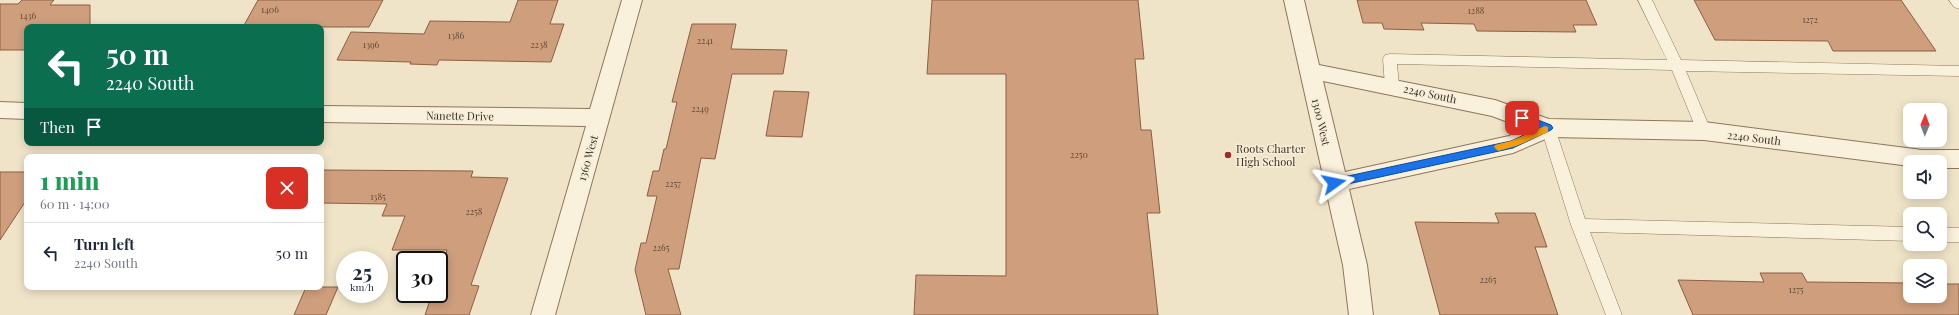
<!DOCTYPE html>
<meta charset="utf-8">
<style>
:root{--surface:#fff;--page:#f2f2f3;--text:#1f2937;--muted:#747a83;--line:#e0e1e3}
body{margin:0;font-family:"Playfair Display",serif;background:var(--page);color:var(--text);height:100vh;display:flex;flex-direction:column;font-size:15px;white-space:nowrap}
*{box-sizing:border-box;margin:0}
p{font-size:13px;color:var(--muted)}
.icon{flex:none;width:22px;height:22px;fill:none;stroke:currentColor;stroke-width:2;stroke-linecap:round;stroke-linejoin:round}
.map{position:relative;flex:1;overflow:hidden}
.drawer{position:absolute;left:24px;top:154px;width:300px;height:136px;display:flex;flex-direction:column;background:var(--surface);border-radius:8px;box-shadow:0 2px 10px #0003}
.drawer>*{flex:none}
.banner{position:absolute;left:24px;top:24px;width:300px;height:122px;border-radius:8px;box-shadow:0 2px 10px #0003;background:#0b6e4f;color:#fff;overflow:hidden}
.needle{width:26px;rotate:1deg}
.controls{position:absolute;left:1903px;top:103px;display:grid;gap:8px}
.controls a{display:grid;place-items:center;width:44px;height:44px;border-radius:8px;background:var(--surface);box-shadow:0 2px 10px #0003;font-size:20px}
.speed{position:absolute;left:336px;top:251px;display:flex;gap:8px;font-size:20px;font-weight:700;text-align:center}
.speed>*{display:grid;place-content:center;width:52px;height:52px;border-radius:50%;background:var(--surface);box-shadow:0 2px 10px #0003;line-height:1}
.speed small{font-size:10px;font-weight:400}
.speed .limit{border:2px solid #111;border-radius:6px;background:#fff;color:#111}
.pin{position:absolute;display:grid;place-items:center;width:34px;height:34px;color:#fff;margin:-17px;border-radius:8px;box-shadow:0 2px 6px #0006}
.me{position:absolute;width:44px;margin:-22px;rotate:78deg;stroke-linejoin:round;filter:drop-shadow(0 0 3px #0008)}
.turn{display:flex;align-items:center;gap:14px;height:84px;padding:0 16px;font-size:18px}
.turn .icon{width:52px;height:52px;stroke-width:2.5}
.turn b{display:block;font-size:28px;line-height:34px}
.then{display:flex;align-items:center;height:38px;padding:0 16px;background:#0003;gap:8px;font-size:15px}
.round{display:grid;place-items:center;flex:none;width:42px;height:42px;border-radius:8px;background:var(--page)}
.overview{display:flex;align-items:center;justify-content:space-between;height:68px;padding:0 16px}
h1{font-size:24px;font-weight:800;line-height:30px;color:#1e9e55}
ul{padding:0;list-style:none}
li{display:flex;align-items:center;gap:12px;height:60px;padding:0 16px;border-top:1px solid var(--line)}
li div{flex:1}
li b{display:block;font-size:15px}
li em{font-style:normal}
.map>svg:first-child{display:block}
.building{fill:#cf9f7d;stroke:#8d5f41}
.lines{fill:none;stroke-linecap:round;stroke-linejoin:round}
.service-casing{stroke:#8d765c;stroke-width:1}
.minor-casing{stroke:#8d765c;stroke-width:2}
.service{fill:#faf1dc;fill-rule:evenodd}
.minor{fill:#faf1dc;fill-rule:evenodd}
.route{fill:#1a73e8;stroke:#114b97}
.slow{fill:#f59e0b}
.poi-dot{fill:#9e2a2b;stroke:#f7eed8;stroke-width:1.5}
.labels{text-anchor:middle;stroke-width:3;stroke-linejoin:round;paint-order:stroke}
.number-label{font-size:9px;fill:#624a37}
.street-label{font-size:11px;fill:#3d2e20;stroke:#f7eed8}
.poi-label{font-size:11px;fill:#3d2e20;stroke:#f7eed8;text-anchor:start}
</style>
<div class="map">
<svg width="1959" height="315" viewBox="0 0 1959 315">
<rect width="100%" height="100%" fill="#f0e4c8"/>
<!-- building -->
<path class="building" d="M22,0H54L50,5H90V27H27V50H0V4H18Z
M258,0H383L369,27H243Z
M518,0H558L550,24H564L551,62L439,60L437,65L410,64L411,62L337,60L351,32L424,34L430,21L510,22Z
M932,0H1138L1144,59H1135L1141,130H1151L1160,213H1147L1158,315H914L916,275L1006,276V74H927Z
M1357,0H1586L1597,25H1573L1576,32L1477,31L1474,24L1421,23L1424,30L1384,29L1382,23H1363Z
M1694,0H1901L1936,51H1833L1828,41L1715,40Z
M692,24H736L731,49L787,50L783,74H732L715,159L701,158L679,269H668L681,315H646L635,270L641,243H646L657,196H647L653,171H659L664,149H666L677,102H672Z
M774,91L809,92L802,137L766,136Z
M321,170L473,171L471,177L508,178L471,285L479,286L469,315H425L432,294H439V276L447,250H392L405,216H382L387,204L321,203Z
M0,172H27V199L0,240Z
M1495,213H1535L1547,247H1535L1558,315H1440L1415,222L1499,223Z
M1760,273H1802L1807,282L1910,283V296H1940V284H1959V315H1693L1678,280L1764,282Z
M306,287H338L326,315H294Z"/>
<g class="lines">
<defs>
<path id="service" d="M1638,0H1652L1681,60L1959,66V76L1686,71L1711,131L1709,135L1704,137L1699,135L1697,131L1672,70L1397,64L1399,86L1397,90L1392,91L1387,90L1385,86L1383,59L1385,55L1390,54L1667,60Z
M1949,0H1959V9L1954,7Z
M1548,122L1553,124L1555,128L1585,219L1910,227V241L1590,232L1622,315H1606L1571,225L1541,128L1543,124Z
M1940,228H1959V242H1940Z"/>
<path id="minor" d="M622,0H642L555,315H531L586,126L321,122V106L590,109Z
M1284,0H1304L1319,65L1495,100L1549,119L1704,122L1922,150H1959V168H1940V162H1910V166L1704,140L1550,137L1513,153L1349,189L1367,265L1373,315H1349L1343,265L1326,190L1323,183L1324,180ZM1323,81L1492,116L1526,129L1509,136L1345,172Z
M0,102L27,103V119L0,118Z"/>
</defs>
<!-- service casing -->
<use href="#service" class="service-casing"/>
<!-- minor casing -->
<use href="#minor" class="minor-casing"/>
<!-- service -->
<use href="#service" class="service"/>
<!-- minor -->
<use href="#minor" class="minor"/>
</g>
<!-- route -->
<path class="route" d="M1522,114L1551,125L1553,128L1551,130L1513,148L1334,187L1330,183L1334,179L1511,141L1539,128L1518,120V115Z"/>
<!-- slow -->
<path class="slow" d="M1545,126L1548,127V132L1516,146L1498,151L1494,147L1495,145L1511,141Z"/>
<!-- markers -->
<circle class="poi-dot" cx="1228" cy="155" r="4"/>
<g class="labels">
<!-- number labels -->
<g class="number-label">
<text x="270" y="13">1406</text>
<text x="1476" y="14">1288</text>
<text x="28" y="19">1436</text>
<text x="1810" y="23">1272</text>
<text x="456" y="39">1386</text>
<text x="705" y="44">2241</text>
<text x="371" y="48">1396</text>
<text x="539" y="48">2238</text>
<text x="700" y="112">2249</text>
<text x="1079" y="158">2250</text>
<text x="673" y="187">2257</text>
<text x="378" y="200">1385</text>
<text x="474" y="215">2258</text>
<text x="661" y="251">2265</text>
<text x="1488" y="283">2265</text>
<text x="1796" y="293">1275</text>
</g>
<!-- street labels -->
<g class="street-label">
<text transform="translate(1430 94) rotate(12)" y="4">2240 South</text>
<text transform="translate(460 116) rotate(1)" y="4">Nanette Drive</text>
<text transform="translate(1321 122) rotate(77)" y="4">1300 West</text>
<text transform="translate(1754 138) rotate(7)" y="4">2240 South</text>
<text transform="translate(588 158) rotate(-74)" y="4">1360 West</text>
</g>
<!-- poi labels -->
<g class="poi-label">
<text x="1236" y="153">Roots Charter<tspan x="1236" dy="13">High School</tspan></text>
</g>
</g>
</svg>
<div class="controls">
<a><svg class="needle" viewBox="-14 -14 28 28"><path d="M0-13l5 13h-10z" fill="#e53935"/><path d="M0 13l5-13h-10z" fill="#747a83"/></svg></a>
<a><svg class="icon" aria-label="sound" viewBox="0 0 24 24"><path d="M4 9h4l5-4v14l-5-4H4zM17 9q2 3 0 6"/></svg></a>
<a><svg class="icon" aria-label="search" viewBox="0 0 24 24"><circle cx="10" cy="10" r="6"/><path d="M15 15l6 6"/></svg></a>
<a><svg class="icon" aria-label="layers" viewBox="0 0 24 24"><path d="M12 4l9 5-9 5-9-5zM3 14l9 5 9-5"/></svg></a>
</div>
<div class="speed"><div>25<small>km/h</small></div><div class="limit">30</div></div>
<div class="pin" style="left:1522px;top:118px;background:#d93025"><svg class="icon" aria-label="arrive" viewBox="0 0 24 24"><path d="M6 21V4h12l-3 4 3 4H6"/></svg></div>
<svg class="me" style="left:1334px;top:183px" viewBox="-20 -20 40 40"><path d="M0-17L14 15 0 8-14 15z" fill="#1a73e8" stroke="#fff" stroke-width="4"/></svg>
<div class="banner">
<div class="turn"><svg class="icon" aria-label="left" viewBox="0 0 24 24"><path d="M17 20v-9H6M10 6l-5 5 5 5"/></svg><div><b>50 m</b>2240 South</div></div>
<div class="then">Then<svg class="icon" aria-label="arrive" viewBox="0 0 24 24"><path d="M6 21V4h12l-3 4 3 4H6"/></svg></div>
</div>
<section class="drawer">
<div class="overview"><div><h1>1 min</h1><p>60 m · 14:00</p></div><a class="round" style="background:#d93025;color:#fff"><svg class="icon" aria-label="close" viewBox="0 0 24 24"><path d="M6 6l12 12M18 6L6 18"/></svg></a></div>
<ul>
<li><svg class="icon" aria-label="left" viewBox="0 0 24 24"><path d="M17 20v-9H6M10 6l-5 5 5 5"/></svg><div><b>Turn left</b><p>2240 South</p></div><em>50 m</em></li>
</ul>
</section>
</div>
